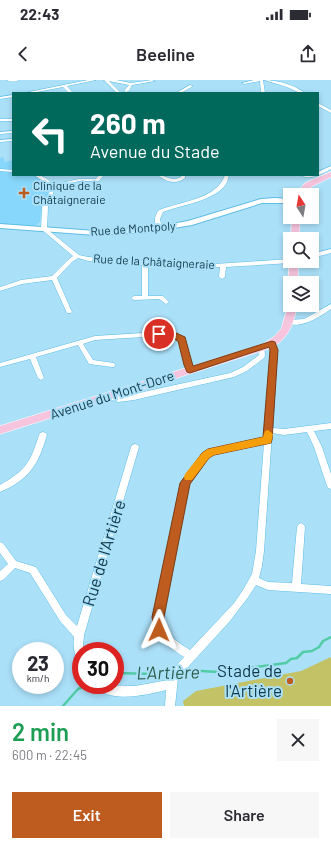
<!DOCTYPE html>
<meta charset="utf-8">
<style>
:root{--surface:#fff;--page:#f7f7f7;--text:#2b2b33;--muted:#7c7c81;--accent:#bd5c1e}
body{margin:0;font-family:Barlow,sans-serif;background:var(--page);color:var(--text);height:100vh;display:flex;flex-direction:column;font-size:15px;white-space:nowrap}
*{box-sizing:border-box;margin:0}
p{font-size:13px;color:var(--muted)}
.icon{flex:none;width:22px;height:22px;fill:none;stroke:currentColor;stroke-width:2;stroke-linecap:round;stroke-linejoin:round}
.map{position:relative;height:626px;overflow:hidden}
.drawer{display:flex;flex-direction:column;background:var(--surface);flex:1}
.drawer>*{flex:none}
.guide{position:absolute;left:12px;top:12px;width:307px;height:84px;border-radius:0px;box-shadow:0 2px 6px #0003;background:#00695c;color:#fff;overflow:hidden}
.needle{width:26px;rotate:349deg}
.fabs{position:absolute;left:283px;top:108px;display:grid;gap:8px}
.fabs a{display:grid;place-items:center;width:36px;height:36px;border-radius:0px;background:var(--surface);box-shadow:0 2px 6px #0003;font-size:20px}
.speed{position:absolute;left:12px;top:562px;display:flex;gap:8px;font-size:20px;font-weight:700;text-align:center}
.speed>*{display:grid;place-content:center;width:52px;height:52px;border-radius:50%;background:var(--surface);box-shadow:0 2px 6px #0003;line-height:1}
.speed small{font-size:10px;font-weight:400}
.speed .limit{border:6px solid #d22;background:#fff;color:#111}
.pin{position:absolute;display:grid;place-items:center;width:34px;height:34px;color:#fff;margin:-17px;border:2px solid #fff;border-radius:50%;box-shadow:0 1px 4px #0007}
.me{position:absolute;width:44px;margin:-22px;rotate:1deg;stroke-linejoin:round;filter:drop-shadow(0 0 3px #0008)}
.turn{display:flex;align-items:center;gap:14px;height:84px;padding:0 12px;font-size:18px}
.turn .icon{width:52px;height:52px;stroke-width:2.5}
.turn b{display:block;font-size:28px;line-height:34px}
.round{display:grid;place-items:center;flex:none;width:42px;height:42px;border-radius:0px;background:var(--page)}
.overview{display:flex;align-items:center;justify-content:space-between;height:68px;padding:0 12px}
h1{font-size:24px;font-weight:600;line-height:30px;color:#1e9e55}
.action{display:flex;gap:8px;margin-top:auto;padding:8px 12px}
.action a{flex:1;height:46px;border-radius:0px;background:var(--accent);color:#fff;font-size:16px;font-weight:600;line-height:46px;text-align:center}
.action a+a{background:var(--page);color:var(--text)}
.status{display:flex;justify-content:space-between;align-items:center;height:28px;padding:0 20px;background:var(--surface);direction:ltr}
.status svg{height:11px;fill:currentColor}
header{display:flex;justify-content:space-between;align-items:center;height:52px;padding:0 12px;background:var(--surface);font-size:18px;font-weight:600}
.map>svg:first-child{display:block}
.built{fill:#86d7fb}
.green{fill:#c3c266}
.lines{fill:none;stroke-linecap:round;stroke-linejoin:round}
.stream{stroke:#52cca4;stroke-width:2.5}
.street-casing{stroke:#5dbde5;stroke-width:1}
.secondary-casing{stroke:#5dbde5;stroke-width:2}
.primary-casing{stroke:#fff;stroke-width:1}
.street{fill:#fff;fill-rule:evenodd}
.secondary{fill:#fff;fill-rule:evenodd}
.primary{fill:#f7c4de;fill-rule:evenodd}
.route{fill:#bd5c1e;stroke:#7b3c14}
.slow{fill:#f59e0b}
.poi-dot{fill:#bd5c1e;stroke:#abe0f9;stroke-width:1.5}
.labels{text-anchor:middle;stroke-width:4;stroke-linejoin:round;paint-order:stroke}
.far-poi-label{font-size:12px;fill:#0f3949;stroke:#abe0f9;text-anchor:start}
.far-street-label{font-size:12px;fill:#0f3949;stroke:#abe0f9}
.street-label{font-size:14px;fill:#0f3949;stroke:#abe0f9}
.near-street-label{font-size:17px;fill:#0f3949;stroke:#abe0f9}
.near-poi-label{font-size:17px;fill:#0f3949;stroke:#abe0f9;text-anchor:end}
.near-water-label{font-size:18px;font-style:italic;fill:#2b5d4b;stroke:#abe0f9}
</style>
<div class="status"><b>22:43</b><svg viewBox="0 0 49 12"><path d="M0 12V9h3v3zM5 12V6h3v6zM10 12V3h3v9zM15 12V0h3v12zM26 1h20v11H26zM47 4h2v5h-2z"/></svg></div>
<header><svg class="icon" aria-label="back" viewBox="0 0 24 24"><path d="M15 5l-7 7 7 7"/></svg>Beeline<svg class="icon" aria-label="share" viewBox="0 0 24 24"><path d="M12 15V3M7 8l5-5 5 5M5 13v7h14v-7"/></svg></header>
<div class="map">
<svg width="331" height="626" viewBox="0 0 331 626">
<rect width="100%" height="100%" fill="#abe0f9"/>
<!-- built -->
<path class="built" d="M3,77L5,82L13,80V95H43L39,98L48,106V115L42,124L40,142L35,146L0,144V78Z"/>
<!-- green -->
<path class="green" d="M331,577V626H184L183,621L196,611L301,591Z"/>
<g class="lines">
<!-- stream -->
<path class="stream" d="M184,590L218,592L286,583L291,579L297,578L303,572L312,571L319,567L323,561L331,557
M115,593L156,594L167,590H175
M63,626L78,609L88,605"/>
<defs>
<path id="street" d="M7,0H19C16,2 10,2 7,0Z
M88,0H96L67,6L73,13H69L63,7L32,13H24Z
M104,0H116L131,3L152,0L155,1L132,5L129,11L126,12L124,11L129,5L109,1L121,13H117Z
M254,0H263L265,13H261L260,1L244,4L242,3Z
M264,0C278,0 294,5 305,13H300L287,7Z
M190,5L193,6L181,13H176Z
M13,15V17L0,19V17Z
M318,23L331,30V33L318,26Z
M0,39H13V41H0Z
M13,51V53L0,54V52Z
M13,59V61L0,62V60Z
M331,86V89C322,94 311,100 302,96V95H318V92Z
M0,89L13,90V92L0,91Z
M34,95C41,95 49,98 52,105L79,99H96L99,95H104L99,101H79L53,108L54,111L48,127L47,149L79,175L88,177L200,185L290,179V181H293L290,183L226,187L225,197L222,199L219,197L220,187L200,189L148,185V216H163L169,222L166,224L159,219L134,220L131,218L134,216H142V185L88,181L78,178L72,182L57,198L72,232L71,233H67L52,200L22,204L0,211V207L21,200L52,196L68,180L73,176L41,149L42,127L50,111L46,103Z
M158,95C166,95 171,102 181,97V95H185V98C177,105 165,102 158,95Z
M225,95H229C228,98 228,101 226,104C215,121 181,125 163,132L160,139L162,149L161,150H157C154,142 154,136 159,130C181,121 216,120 225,95Z
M331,169V173L312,178V174Z
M331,224V229C321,236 298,251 287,242L290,240L304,239Z
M159,252L174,253L184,258L194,290L193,292H191L188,290L179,260L173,257L159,256L95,260L83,264L93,280L114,283L115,285L114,287H112L89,284L78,265L36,277L44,298L41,300L38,298L30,279L0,287V283L95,256Z
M270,261H274L277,270L273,348L284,349L331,343V349L314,351L322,367L331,394V409L328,408L327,406L314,367L307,352L284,355L272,353L264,471L262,486L259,498L268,502L292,503L297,447L298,445L301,443L304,445L305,447L301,504L331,506V514L268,510L256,505L249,516L230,541L178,598L175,626H165L166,610C151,614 105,625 97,605L135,606L168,600L171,592L184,577C170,568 158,560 153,543L182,401L203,373L212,369L264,358L271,270L269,263ZM264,363L256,471L252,494L243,510L234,523L190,570C179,563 167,556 163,543L189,404L209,377L214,374Z
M260,265H264L265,276L264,278L247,291L234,297L134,320L118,322L106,318L104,316L108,314L118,316L134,314L230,293L243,287L259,275Z
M43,352L46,353L47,355C40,377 35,392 14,405C10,407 5,410 0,412V405C26,390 30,383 39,355L40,353Z
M135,364L138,365L139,367L84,555L83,565L84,571H81V584L78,582C74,574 73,565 74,557L60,541L30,493L15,488L3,500L0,501V491L8,484L0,473V462L3,463L16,481L36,487L66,535L77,546L131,367L132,365Z"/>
<path id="secondary" d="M275,118L290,119V123H262L192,145L150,152L96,155L0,148V144L96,151L150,148L188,141L261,119Z"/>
<path id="primary" d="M331,92V97L311,107L303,115H295L305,103Z
M292,137H300L299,159H291Z
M290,180L298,181V203H290V205L288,203Z
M289,223H290V225H297C294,244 288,259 271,268L0,354V346L263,264L275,256L281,249Z"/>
</defs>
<!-- street casing -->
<use href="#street" class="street-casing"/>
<!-- secondary casing -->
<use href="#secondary" class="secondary-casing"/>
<!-- primary casing -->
<use href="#primary" class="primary-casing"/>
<!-- street -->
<use href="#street" class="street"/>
<!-- secondary -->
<use href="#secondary" class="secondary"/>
<!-- primary -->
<use href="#primary" class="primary"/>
</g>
<!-- route -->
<path class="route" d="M159,251L174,252L185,257L193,286L272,261L275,262L278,270L272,360L271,363L214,375L209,378L190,404L164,537L165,550L163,555L159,556L155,555L152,537L180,403L202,373L208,369L263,357L270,270L269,267L190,293L187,292L184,285L178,261L172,258L156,256L155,254L156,252Z"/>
<!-- slow -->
<path class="slow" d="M268,350L273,354L271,363L214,375L209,378L192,400H185L184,397L185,394L202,373L208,369L263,357L265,351Z"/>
<!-- markers -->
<g class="poi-dot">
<path d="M22 107h4v4h4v4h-4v4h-4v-4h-4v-4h4z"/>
<circle cx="290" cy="601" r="4"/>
</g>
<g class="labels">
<!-- far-poi labels -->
<g class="far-poi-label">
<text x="33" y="110">Clinique de la<tspan x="33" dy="14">Châtaigneraie</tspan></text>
</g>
<!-- far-street labels -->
<g class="far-street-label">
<text transform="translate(133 149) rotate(-4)" y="4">Rue de Montpoly</text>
<text transform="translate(154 182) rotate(3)" y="4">Rue de la Châtaigneraie</text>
</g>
<!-- street labels -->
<g class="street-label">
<text transform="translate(112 315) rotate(-18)" y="5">Avenue du Mont-Dore</text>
</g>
<!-- near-street labels -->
<g class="near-street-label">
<text transform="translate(104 473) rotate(-73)" y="6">Rue de l'Artière</text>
</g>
<!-- near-poi labels -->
<g class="near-poi-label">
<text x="282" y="597">Stade de<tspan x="282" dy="20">l'Artière</tspan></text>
</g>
<!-- near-water labels -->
<g class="near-water-label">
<text transform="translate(168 593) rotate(-1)" y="6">L'Artière</text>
</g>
</g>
</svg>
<div class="fabs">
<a><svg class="needle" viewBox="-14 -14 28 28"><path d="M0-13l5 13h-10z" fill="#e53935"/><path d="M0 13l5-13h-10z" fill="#7c7c81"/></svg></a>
<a><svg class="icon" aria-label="search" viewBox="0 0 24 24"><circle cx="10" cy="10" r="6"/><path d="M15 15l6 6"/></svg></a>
<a><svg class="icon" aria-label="layers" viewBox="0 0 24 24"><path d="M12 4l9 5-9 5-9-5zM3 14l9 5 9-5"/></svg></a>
</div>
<div class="speed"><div>23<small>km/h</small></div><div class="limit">30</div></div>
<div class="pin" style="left:159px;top:254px;background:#d93025"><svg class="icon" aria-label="arrive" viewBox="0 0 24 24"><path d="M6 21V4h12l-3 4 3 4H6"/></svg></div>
<svg class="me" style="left:159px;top:550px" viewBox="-20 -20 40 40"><path d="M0-17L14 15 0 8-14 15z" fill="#bd5c1e" stroke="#fff" stroke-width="4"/></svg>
<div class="guide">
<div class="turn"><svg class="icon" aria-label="left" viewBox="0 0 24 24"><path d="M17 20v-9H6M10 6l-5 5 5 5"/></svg><div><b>260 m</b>Avenue du Stade</div></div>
</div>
</div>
<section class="drawer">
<div class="overview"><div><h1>2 min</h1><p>600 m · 22:45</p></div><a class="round"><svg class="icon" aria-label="close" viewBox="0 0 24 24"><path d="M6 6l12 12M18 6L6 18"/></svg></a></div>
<div class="action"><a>Exit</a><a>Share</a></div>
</section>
